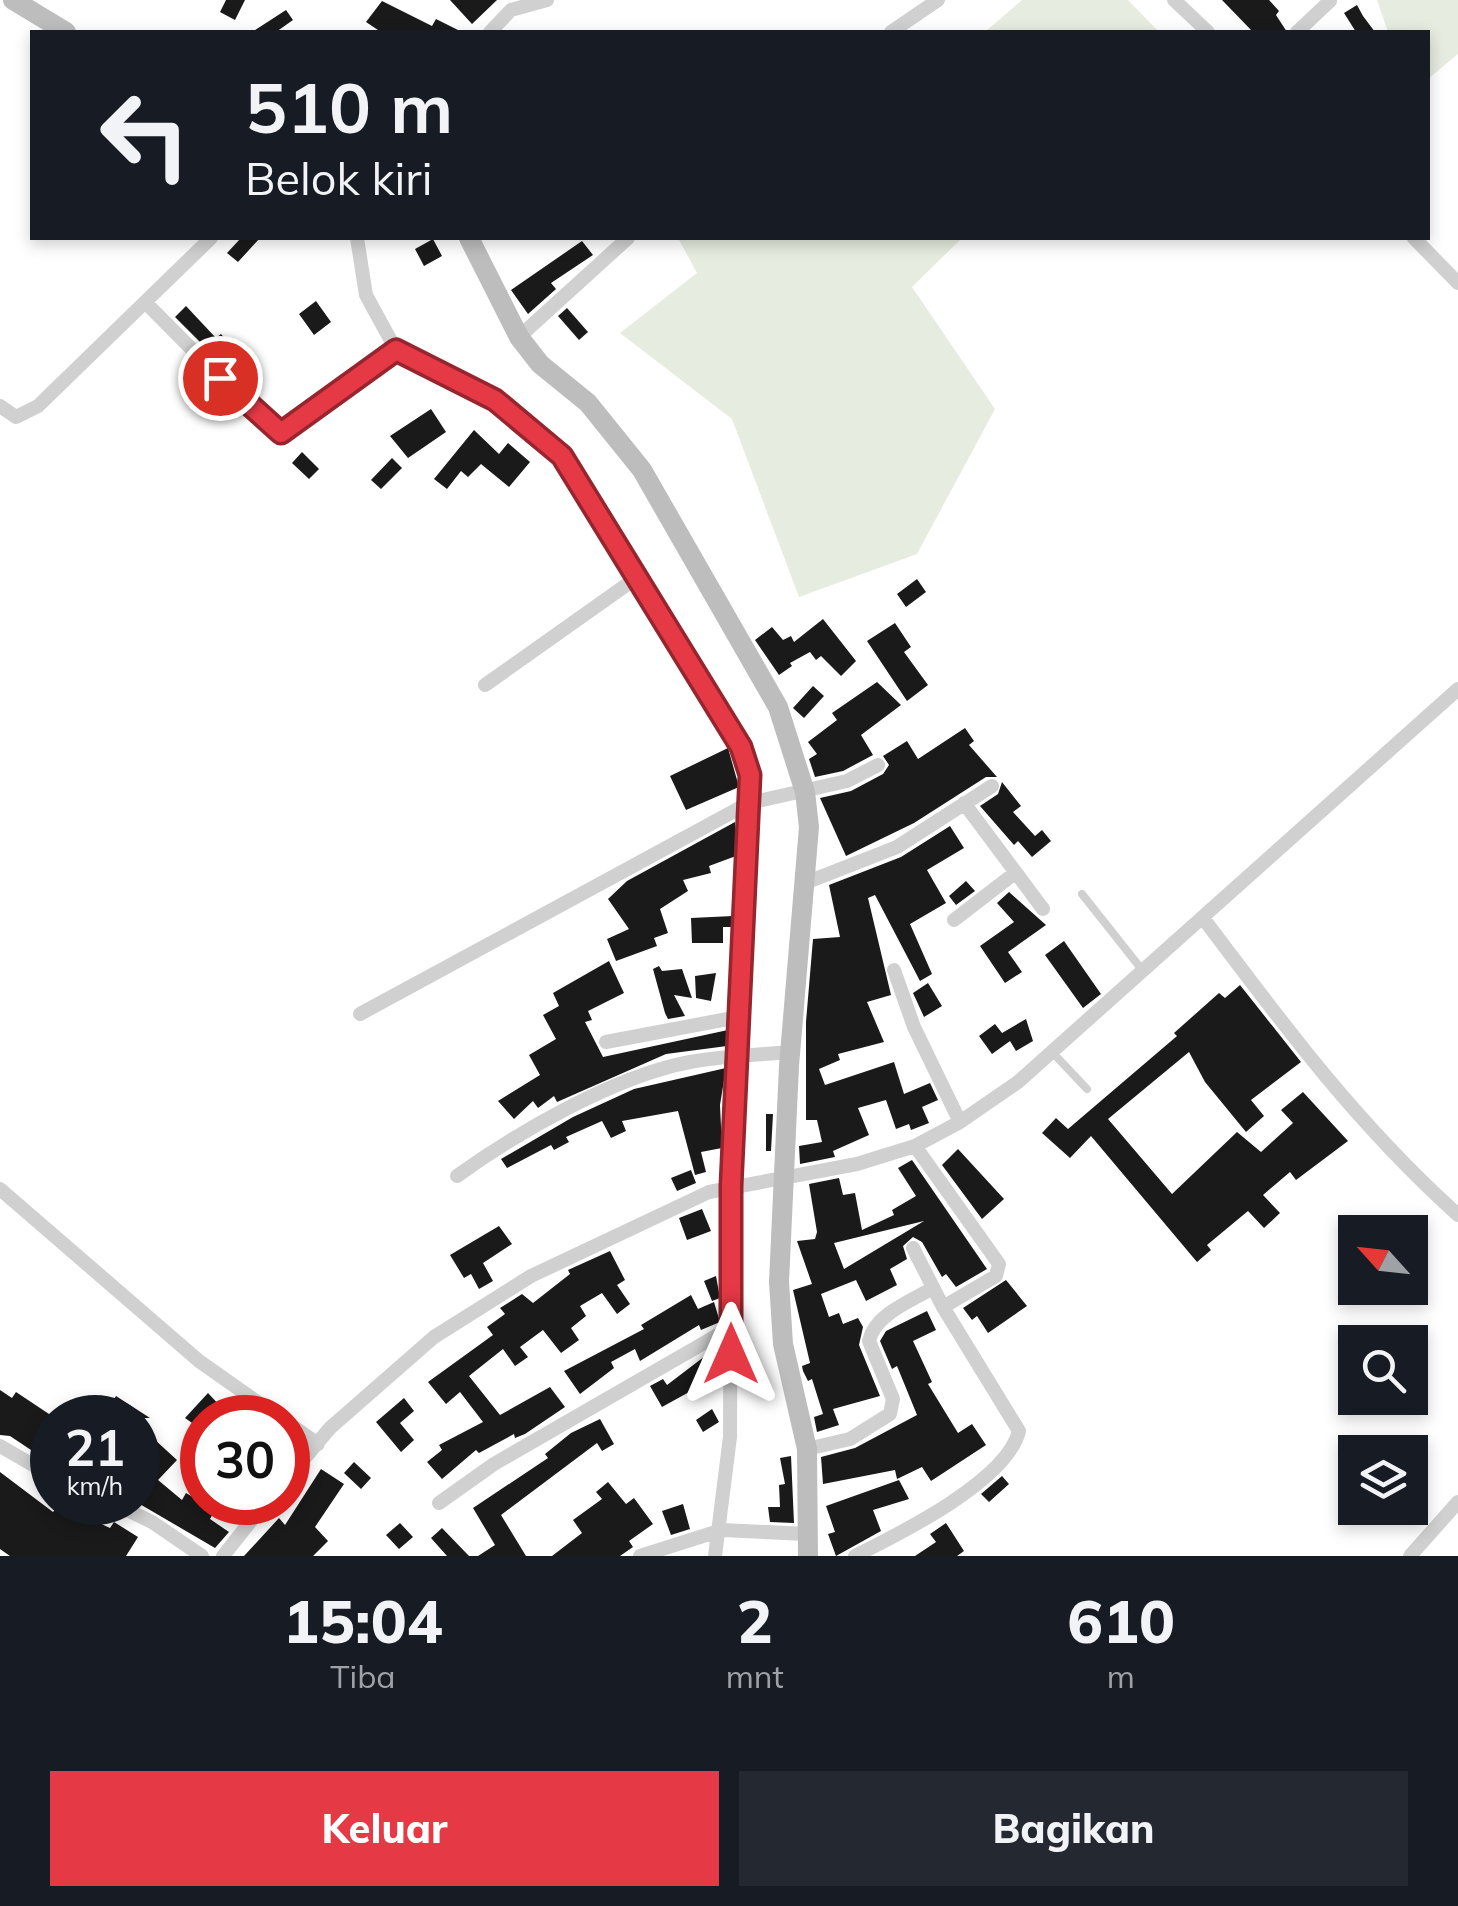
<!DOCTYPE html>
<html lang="id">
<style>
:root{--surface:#171b24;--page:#242831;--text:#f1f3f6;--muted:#9ea1a6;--accent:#e63946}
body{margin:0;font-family:Mulish,sans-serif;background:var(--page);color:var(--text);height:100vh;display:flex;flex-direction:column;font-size:38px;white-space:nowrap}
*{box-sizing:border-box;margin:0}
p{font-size:32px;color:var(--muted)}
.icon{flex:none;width:55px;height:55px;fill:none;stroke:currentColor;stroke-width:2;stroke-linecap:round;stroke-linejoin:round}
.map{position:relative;height:1556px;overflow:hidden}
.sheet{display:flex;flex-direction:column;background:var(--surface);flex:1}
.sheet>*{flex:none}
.guide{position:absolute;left:30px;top:30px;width:1400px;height:210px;border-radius:0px;box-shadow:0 5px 15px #0003;background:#171b24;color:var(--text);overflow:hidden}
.needle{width:65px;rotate:297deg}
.buttons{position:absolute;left:1338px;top:1215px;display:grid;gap:20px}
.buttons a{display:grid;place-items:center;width:90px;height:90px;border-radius:0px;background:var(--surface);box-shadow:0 5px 15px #0003;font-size:50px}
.speed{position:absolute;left:30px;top:1395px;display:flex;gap:20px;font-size:50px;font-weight:700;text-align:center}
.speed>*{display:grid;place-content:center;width:130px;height:130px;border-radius:50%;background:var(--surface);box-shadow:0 5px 15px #0003;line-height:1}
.speed small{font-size:25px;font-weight:400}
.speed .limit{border:15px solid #d22;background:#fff;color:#111}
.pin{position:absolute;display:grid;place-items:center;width:85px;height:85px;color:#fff;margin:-42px;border:5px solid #fff;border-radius:50%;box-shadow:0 2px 10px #0007}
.me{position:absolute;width:110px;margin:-55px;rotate:0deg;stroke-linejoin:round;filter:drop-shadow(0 0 8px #0008)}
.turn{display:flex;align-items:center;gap:35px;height:210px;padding:0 50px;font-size:45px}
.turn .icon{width:130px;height:130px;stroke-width:2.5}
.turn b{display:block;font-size:70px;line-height:85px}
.eta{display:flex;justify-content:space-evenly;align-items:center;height:170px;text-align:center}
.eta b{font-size:60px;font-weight:800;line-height:70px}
.cta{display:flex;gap:20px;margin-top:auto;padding:20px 50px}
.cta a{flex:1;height:115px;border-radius:0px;background:var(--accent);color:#fff;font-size:40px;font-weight:800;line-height:115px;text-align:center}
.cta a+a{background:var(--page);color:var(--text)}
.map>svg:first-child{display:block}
.green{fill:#e6ecdf}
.building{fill:#1a1a1a;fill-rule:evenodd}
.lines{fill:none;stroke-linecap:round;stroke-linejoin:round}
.service{stroke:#d0d0d0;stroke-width:8}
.minor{stroke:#d0d0d0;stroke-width:14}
.secondary{stroke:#bdbdbd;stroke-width:20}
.route-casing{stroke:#96252e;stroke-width:25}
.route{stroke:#e63946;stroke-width:18}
</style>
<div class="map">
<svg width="1458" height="1556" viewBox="0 0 1458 1556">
<rect width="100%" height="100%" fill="#fff"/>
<!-- green -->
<path class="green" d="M1022,0H1128L1159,32H985Z
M1377,0H1458V54L1428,79V32H1388Z
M678,238H962L912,287L995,409L917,554L799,597L732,419L620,333L697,273Z"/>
<!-- building -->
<path class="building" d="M226,0H245L235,20L220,12Z
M450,0H497L472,24Z
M1222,0H1269L1279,11L1276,15L1287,32H1253Z
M382,1L432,26L436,19L462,32H381L366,22Z
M1357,5L1363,16L1375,32H1356L1344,13Z
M286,10L293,20L276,32H252Z
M241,238H260L238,262L227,253Z
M433,239L442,256L424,266L415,249Z
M582,241L593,255L551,283L556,289L528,314L511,290Z
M316,301L331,322L314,335L299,314Z
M186,306L216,338L221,334L229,343L213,355L175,317Z
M567,308L588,332L579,340L558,316Z
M431,409L446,432L408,458L390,436Z
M474,430L499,454L508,443L530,462L509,487L481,464L468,477L461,471L447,489L434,479Z
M302,452L319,469L309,479L292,463Z
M392,458L402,468L381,489L371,480Z
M917,579L926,592L906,607L897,594Z
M823,619L856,661L841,676L821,656L816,660L810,652L790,663L792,666L779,675L755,640L772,627L783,640L791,636L794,642Z
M895,623L911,647L904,652L928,685L907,701L867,641Z
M877,682L901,705L861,735L873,755L843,771L815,777L809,759L817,754L808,742L837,720L832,713Z
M813,686L824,696L804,718L793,708Z
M965,728L974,741L969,745L997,777H986L914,823L846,856L820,798L851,791L883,774L889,765L883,756L907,741L918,759Z
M728,748L739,787L686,810L670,776Z
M1002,782L1021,806L1013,812L1035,836L1042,830L1051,841L1032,857L1018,841L1014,845L980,806L998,794Z
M735,822L736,856L709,866L711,873L683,880L688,891L660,909L668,933L654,938L657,946L616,961L607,939L629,929L608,899L627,881Z
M950,826L964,848L927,870L946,903L910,924L932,974L920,981L875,895L868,898L891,995L867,1002L884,1042L838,1054L840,1060L819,1069L825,1085L894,1062L904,1094L930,1083L938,1100L922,1107L929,1123L911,1130L909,1124L896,1129L886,1100L858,1108L869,1135L833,1151L835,1157L800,1164L799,1146L822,1142L817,1120H806V1022L813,939L840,937L829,885L901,857Z
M966,881L975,891L956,905L949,896Z
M1009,892L1046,925L1008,952L1022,972L1005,983L980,946L1014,922L997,903Z
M733,916L732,927H723V943H692L691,918Z
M1064,941L1101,994L1083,1008L1045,955Z
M609,961L624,993L588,1011L592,1020L585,1022L603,1057L728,1030L727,1046L666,1054L557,1102L554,1096L538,1108L533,1101L514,1119L498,1101L540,1075L529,1055L556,1039L543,1015L559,1006L553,993Z
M659,966L662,971L682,969L692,998L674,995L685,1016L668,1019L665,1013L653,969Z
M716,973L711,1001L696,998L695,976Z
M928,983L942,1006L924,1017L913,993Z
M1240,985L1301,1062L1251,1100L1264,1116L1246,1132L1205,1082L1189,1052L1108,1119L1172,1194L1237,1132L1261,1152L1293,1123L1281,1110L1303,1092L1348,1141L1296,1180L1290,1172L1263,1195L1280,1213L1264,1228L1248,1211L1207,1245L1211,1250L1197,1262L1091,1136L1070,1158L1042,1133L1056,1118L1068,1129L1177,1036L1174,1033L1219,993L1225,998Z
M1026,1019L1033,1041L1016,1051L1010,1041L992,1054L979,1036L995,1024L1002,1033Z
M726,1068L720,1105L722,1148L701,1152L706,1172L695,1175L678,1111L622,1121L626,1131L611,1138L602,1121L566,1137L569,1142L554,1150L551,1145L507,1168L501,1159L573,1117L634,1089Z
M766,1114H773L771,1151H766Z
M958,1149L1004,1199L982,1219L942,1165Z
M912,1160L987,1269L956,1287L946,1274L942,1277L922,1242L913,1237L903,1246L907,1259L890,1269L897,1285L866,1301L856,1280L821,1294L829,1317L839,1313L843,1324L858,1318L863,1327L859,1345L880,1396L833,1409L839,1425L817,1432L814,1417L823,1414L812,1379L808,1381L803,1371L802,1366L810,1363L793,1290L812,1284L797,1241L815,1239L817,1232L809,1184L839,1178L843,1195L855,1193L862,1230L894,1215L892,1210L916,1196L898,1168ZM924,1221L844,1269L834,1243Z
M691,1170L696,1183L677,1191L671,1178Z
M702,1209L711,1231L687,1240L679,1218Z
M499,1226L512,1244L483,1263L493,1281L479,1289L471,1274L464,1278L450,1255Z
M610,1251L625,1280L617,1285L630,1304L617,1314L602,1293L580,1306L586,1316L571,1328L579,1340L561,1353L543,1330L520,1347L528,1357L515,1366L503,1349L469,1376L500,1415L550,1387L565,1407L525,1434L515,1438L514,1434L479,1453L476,1450L442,1479L427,1462L442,1450L439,1445L483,1422L460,1392L446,1404L428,1382L493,1335L487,1327L505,1314L500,1308L522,1294L533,1303L570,1274L568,1270Z
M716,1276L720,1298L712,1301L704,1281Z
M1006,1280L1027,1306L988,1333L977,1316L972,1320L963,1308Z
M691,1295L698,1309L714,1302L720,1322L701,1330L699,1325L640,1361L635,1349L611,1362L614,1368L580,1394L564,1371L644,1329L641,1325Z
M927,1311L936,1330L913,1341L932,1382L928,1384L958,1433L972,1424L986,1445L931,1481L922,1467L897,1479L895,1470L823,1484L821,1457L855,1448L917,1415L897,1366L892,1369L880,1341L886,1331Z
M713,1350L720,1362V1375L662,1407L650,1386L663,1379L667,1385Z
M0,1390L12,1398L16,1392L52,1416V1464L10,1436L0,1435Z
M208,1393L222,1408L213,1418H202V1430L185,1418Z
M116,1396L150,1418H103Z
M404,1398L414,1411L400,1423L414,1440L401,1452L376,1422Z
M712,1409L719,1422L703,1432L696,1420Z
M600,1419L614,1444L602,1451L597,1443L501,1515L526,1556H478L495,1545L473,1508L548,1458L545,1454L571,1433Z
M154,1439L177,1460L158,1480L182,1500L186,1493L215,1510L210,1519L229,1532L215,1548L138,1503V1457Z
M791,1456L794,1523L770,1522L768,1507H780L779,1485L785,1484L780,1458Z
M354,1462L371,1478L361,1489L344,1473Z
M321,1469L344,1484L315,1527L328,1541L313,1556H244L279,1518L285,1525Z
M0,1472L53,1512L62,1502H70L84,1516L110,1528L114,1522L138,1537L126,1556H10L0,1549Z
M1002,1476L1009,1484L989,1502L981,1494Z
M899,1480L909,1499L873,1510L881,1531L836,1556L828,1534L835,1532L826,1506Z
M608,1482L626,1504L634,1498L653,1524L629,1541L633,1547L620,1556H552L582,1533L573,1520L602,1499L596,1492Z
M683,1504L690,1529L671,1535L662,1511Z
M400,1523L413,1537L399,1549L386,1535Z
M946,1523L964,1551L957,1556H915L936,1542L930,1534Z
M442,1528L469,1556H447L431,1538Z"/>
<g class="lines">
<!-- service -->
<path class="service" d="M1082,894L1143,971
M1052,1052L1087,1089"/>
<!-- minor -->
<path class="minor" d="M1174,0L1208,32
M490,32L511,10L547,0
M891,32L938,0
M1297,32L1330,1
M357,238L366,295L396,350L473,387L517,414L562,455L730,725L750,775L731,1185L730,1437L715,1556
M1414,238L1458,283
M147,304L268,426L281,433L396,350
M519,337L628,238
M0,406L16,417L38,406L211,238
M485,685L639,576
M964,803L1043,909
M805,883L897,847L992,786
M1203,918C1285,1027 1356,1123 1458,1215
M954,920L1015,873
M894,970L914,1027L960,1122
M360,1014L749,803L847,781L878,765
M606,1042L738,1017
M457,1176C518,1132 615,1076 690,1062C723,1056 757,1055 790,1052
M0,1189L199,1361L280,1418
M913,1248L943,1307
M288,1423L318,1444
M0,1446L52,1476
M807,1449L850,1439L890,1414L893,1399L869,1341C875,1314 911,1301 933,1288
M288,1478L330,1428L434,1337L531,1276L709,1192L857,1164L915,1146L960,1122L1018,1082L1458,689
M111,1502L152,1522L202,1556
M439,1503L494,1464L730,1328
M223,1556L266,1502
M640,1556L722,1530L807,1534
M855,1556C899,1534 1007,1481 1019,1431L943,1307L996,1276L999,1264L915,1146
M1410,1556L1458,1502"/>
<!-- secondary -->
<path class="secondary" d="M13,0L66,32
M469,238L519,337L540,364L588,403L642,470L778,707L805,792L809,827L789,1066L779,1282L783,1344L807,1449L808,1556"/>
</g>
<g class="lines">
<defs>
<path id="route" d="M220,378L281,433L396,350L495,400L562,456L741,747L750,775L731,1186V1354"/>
</defs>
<!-- route casing -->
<use href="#route" class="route-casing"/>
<!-- route -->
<use href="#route" class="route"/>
</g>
</svg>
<div class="buttons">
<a><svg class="needle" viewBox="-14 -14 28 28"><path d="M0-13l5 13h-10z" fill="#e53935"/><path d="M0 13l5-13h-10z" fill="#9ea1a6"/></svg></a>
<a><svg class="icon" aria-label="search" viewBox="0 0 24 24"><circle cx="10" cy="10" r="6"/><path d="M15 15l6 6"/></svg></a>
<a><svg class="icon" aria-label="layers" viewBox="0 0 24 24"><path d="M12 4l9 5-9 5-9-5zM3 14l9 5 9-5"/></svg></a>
</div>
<div class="speed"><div>21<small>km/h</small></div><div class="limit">30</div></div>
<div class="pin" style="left:220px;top:378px;background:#d93025"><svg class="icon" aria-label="arrive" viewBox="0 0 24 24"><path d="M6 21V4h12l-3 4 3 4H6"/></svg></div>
<svg class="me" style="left:731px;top:1354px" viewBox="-20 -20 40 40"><path d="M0-17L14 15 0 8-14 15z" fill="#e63946" stroke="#fff" stroke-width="4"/></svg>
<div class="guide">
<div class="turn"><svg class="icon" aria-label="left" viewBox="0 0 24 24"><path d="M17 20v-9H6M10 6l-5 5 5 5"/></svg><div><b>510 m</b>Belok kiri</div></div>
</div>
</div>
<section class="sheet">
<div class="eta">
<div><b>15:04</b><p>Tiba</p></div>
<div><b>2</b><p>mnt</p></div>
<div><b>610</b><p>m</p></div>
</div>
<div class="cta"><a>Keluar</a><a>Bagikan</a></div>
</section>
